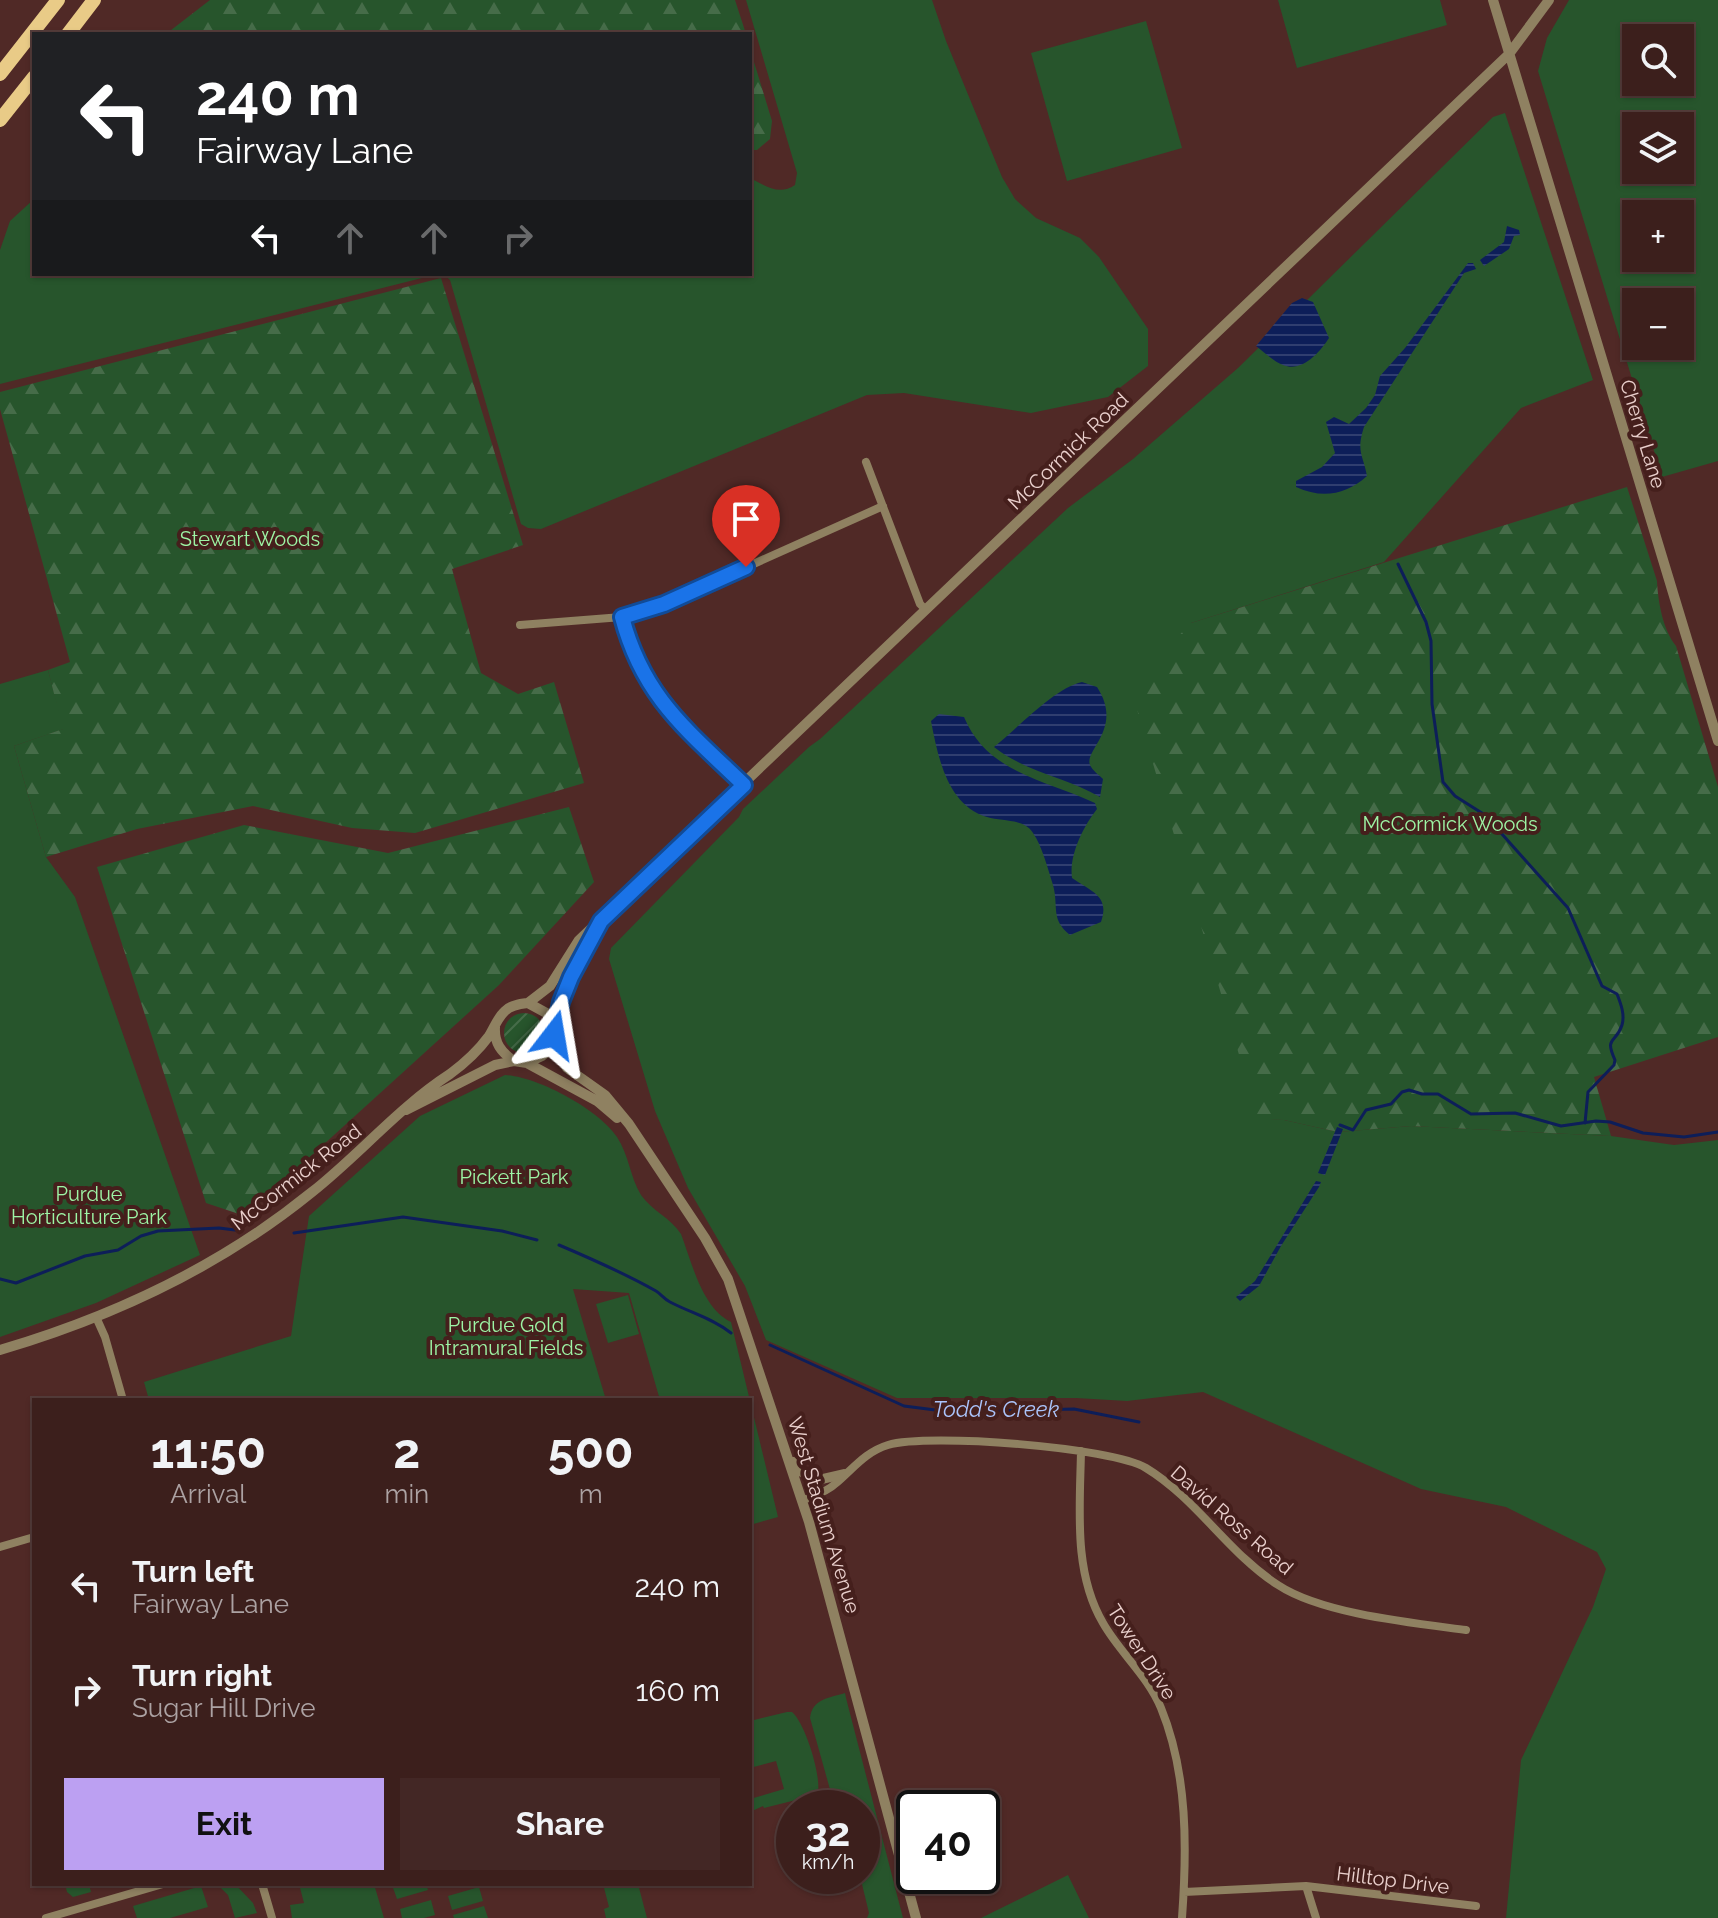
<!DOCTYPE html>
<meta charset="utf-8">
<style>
:root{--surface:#3c1f1c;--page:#432725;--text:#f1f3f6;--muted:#aca2a3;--line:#553d3b;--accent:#bca0f2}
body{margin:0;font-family:Raleway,sans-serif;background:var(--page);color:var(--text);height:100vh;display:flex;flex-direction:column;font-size:30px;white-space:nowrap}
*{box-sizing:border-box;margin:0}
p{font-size:26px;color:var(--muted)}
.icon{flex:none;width:44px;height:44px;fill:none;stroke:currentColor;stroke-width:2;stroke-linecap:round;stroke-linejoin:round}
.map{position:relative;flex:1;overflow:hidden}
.details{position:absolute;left:32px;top:1398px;width:720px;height:488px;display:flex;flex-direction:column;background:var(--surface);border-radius:0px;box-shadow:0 2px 6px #0004,0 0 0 2px var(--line)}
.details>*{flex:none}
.top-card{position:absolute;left:32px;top:32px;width:720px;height:244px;border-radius:0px;box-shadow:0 2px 6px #0004,0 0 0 2px var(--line);background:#202124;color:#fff;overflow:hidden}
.controls{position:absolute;left:1622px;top:24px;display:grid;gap:16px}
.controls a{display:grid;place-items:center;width:72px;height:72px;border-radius:0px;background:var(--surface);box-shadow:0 2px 6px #0004,0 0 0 2px var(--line);font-size:40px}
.speed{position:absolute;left:776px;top:1790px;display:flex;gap:16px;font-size:40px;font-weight:700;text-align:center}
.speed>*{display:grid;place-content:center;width:104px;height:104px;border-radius:50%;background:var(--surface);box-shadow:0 2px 6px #0004,0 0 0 2px var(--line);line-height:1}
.speed small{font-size:20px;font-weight:400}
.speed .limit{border:4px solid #111;border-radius:12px;background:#fff;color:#111}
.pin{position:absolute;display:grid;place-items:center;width:68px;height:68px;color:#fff;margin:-82px -34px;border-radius:50% 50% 50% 0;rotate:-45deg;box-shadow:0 0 8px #0007}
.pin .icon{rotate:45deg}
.me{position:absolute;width:88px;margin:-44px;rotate:14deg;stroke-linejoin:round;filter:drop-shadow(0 0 6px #0008)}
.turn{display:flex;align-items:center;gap:28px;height:168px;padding:0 32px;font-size:36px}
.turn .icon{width:104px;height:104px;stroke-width:2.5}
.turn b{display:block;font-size:56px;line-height:68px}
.lanes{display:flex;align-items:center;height:76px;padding:0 32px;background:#0003;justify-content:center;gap:40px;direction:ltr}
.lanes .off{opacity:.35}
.eta{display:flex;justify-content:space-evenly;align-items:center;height:136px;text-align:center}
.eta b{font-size:48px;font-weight:700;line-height:56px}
.action{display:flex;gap:16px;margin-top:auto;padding:16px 32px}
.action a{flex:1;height:92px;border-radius:0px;background:var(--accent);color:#111;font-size:32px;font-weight:700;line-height:92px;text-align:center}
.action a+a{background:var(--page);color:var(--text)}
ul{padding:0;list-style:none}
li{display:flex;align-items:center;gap:24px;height:104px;padding:0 32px}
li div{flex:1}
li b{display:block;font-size:30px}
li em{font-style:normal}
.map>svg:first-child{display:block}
.green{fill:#27552c;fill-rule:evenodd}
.forest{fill:url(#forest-firs)}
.garden{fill:url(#garden-furrows)}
.water{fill:url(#water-rules)}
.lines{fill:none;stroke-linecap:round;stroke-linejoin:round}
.stream{stroke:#0d1e59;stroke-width:3}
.minor{stroke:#8f8161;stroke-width:8}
.tertiary{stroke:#8f8161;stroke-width:10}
.primary{stroke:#e9cb87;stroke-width:14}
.route-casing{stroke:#114b97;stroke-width:20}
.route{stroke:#1a73e8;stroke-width:14}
.labels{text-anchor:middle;stroke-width:8;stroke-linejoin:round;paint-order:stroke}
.street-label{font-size:20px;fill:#ead0cd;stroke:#451f1c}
.park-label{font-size:20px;fill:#9df5a5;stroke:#451f1c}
.water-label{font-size:22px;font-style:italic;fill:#abc4fb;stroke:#451f1c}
</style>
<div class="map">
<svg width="1718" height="1918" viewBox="0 0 1718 1918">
<defs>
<pattern id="forest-firs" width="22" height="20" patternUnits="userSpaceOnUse" patternTransform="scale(2)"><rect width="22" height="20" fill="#27552c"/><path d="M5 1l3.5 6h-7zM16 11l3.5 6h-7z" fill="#466c49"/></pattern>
<pattern id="garden-furrows" width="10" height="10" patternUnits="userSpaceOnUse" patternTransform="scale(2)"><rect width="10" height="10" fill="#27552c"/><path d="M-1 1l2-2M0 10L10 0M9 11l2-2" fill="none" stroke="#466c49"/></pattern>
<pattern id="water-rules" width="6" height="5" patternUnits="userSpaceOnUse" patternTransform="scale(2)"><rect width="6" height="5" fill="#0d1e59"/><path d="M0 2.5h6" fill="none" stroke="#303e70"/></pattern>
</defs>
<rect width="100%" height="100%" fill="#502926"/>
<!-- green -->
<path class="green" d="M746,0H932L946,41L1002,177L1015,199L1036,218L1080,238L1099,257L1148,329V366L1108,397L1031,413L904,393L867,395L541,529L528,528L521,524L450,280L443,274H750V178C766,186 779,196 795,185L797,173Z
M1278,0H1440L1447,25L1297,68Z
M1569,0H1718V461L1662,477L1538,71L1547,38ZM1680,38V82H1636V38ZM1680,126V170H1636V126ZM1680,214V258H1636V214ZM1680,302V346H1636V302Z
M1146,21L1182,148L1067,181L1031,53Z
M1505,113L1593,380L1521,408L1384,562L1191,623L1259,1118L1284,1120L1338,1132L1411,1126L1611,1136L1674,1145L1718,1140V1918H1506L1521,1760L1593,1607L1606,1569L1597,1552L1506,1507L1421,1489L1203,1392L1127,1401L1076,1398H897L766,1340L745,1286L688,1188L655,1111L609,959L611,948L739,817L743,809L809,747L820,739L1068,508L1133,459L1238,368L1493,117Z
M34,199V274H438L0,384V250L10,221Z
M48,670L64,729L14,746L46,857L75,897L200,1255L96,1303L0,1337V684Z
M505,1075C537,1076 600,1110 617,1137C629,1155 630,1177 641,1195C652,1211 671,1218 681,1234C692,1263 702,1308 731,1322L778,1517L750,1525V1400H660L629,1293L573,1289L606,1400H149L144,1382L291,1336L309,1216L420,1116Z
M628,1295L639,1334L608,1343L596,1304Z
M845,1693L846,1698L903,1918H867L869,1913L860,1876L862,1808H843L838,1792L831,1793L810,1718C812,1699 829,1698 845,1693Z
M787,1712H792C805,1723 821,1774 818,1792L812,1796L764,1808L763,1806L750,1812V1799L784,1789L776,1761L750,1768V1721Z
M1068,1875L1089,1918H981Z
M65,1884H89L91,1892L73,1897L67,1892Z
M217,1884H235L253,1903L257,1913L235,1918L228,1895Z
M299,1884H374L384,1918H292L290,1905L304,1903Z
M426,1884L428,1890L397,1899L392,1885Z
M603,1884H638L647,1918H606L604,1909L609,1907Z
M201,1886L208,1907L170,1918H137L133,1906Z
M479,1887L483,1901L452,1910L448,1896Z
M431,1900L435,1915L424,1918H402L400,1909Z
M484,1906L488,1918H454L453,1915Z"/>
<!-- forest -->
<path class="forest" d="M210,0H735L746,34H166Z
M750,49L772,121L770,139L757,150H750Z
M441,278L523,545L452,569L481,673L518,694L554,682L584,783L415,833L352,828L253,806L137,829L46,857L14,746L63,729L48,670L70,662L0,409V392Z
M1627,487L1657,581C1658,602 1663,630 1676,646L1718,787V1037L1594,1077L1611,1136L1411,1126L1338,1132L1284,1120L1258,1119L1136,706L1169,646L1191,623Z
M569,807L594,882L499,985L245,1216L206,1203L97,867L244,825L388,853Z"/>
<!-- garden -->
<path class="garden" d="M504 1033a20 20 0 1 1 40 0a20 20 0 1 1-40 0Z"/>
<!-- water -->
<path class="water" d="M1507,226L1519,230L1520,235L1514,236L1509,249L1484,266L1480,260L1504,242Z
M1468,263H1473L1476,269L1464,273L1364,427C1356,452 1363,454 1367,476C1346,495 1322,499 1296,487V481L1322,467L1335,453L1326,422L1334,417L1349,424L1366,408L1375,395L1380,376L1405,348Z
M1302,298L1313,302L1329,338C1320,352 1302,373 1283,365C1273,361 1264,352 1256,346L1292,303Z
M1082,682L1097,687C1124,728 1084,750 1090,765C1092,770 1099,775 1103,779L1100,797C1066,777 1025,772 994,747C1017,729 1054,688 1082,682Z
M939,714L964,717C987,773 1046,780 1095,803L1097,809C1083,827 1069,855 1072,878C1092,892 1110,896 1101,922L1070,935C1050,919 1059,907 1053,885C1048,869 1042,846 1033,833C1024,818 1002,822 987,817C947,805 938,757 931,721Z
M1337,1127L1343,1129L1325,1175L1318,1173Z
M1316,1181L1321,1182L1319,1187L1281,1246L1259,1286L1240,1301L1236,1297L1255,1281Z"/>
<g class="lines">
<!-- stream -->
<path class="stream" d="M1398,564L1426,622L1431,641L1432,704L1443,782L1455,796L1485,815L1568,908L1602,986L1617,994C1621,1004 1625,1015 1622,1025C1616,1044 1604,1036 1615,1060L1614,1065L1588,1092L1585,1123
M1340,1125L1353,1130L1366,1110L1391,1104L1402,1092L1409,1090L1422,1094H1438L1471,1114L1515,1113L1561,1126L1596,1121L1610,1122L1643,1133L1684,1137L1718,1132
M294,1233L403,1217L502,1231L537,1240
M559,1245C592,1259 624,1273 656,1291C661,1294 664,1299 670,1302C691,1313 712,1318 731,1333
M0,1279L16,1283L85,1256L118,1250L141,1236L158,1231L219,1228L235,1230
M770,1345L904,1406L951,1412L1074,1409L1139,1422"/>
<!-- minor -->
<path class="minor" d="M866,462L920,604L926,610
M622,617C625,629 627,642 632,653C655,707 703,745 744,785
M520,625L622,617L664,604L883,506
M96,1317L105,1337L123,1400
M1081,1451C1080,1508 1073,1572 1103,1623C1120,1653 1148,1676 1161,1708C1188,1774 1187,1849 1182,1918
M803,1500C813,1496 827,1492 835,1484C853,1469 865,1452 888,1445C928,1433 1112,1447 1146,1468C1197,1499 1228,1553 1278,1585C1322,1614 1413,1623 1466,1630
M0,1547L34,1537
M262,1884L272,1918
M1306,1886L1316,1918
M1184,1892L1306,1886L1476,1906
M46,1918L163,1884"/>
<!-- tertiary -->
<path class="tertiary" d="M1493,0L1718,741
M528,1003L550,986L579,940L1509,54L1549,0
M495,1027C494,1043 501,1052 514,1061
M554,1028L571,977L596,930
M552,1042L567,1068L605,1095L629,1124L705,1238L728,1279L809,1522L916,1918
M527,1063L597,1101L617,1118
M0,1350C112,1317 221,1266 312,1192C359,1155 399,1107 450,1074C465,1063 478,1051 489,1036C494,1028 498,1017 505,1011C511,1005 520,1004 528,1003L548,1014L554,1035L549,1050L542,1056L527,1063L514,1061L495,1065L406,1110
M793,1462L800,1471L818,1480L844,1474"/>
<!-- primary -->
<path class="primary" d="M68,34L94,0
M0,74L58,0
M0,120L34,77"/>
</g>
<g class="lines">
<defs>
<path id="route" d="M554,1035L561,1002L571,977L601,921L744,785C687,730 643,697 622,617L664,604L746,567"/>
</defs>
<!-- route casing -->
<use href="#route" class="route-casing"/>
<!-- route -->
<use href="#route" class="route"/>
</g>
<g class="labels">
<!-- street labels -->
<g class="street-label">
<text transform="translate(1643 434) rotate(73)" y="7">Cherry Lane</text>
<text transform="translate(1068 451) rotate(-44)" y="7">McCormick Road</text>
<text transform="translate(296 1177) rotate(-38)" y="7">McCormick Road</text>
<text transform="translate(824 1515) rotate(73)" y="7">West Stadium Avenue</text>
<text transform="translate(1232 1520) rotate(41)" y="7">David Ross Road</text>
<text transform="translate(1142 1652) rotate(57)" y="7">Tower Drive</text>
<text transform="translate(1393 1880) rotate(7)" y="7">Hilltop Drive</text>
</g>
<!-- park labels -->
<g class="park-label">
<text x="250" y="546">Stewart Woods</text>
<text x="1450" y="831">McCormick Woods</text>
<text x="514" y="1184">Pickett Park</text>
<text x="89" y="1201">Purdue<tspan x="89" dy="23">Horticulture Park</tspan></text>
<text x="506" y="1332">Purdue Gold<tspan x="506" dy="23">Intramural Fields</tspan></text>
</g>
<!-- water labels -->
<g class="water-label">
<text x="996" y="1417">Todd's Creek</text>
</g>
</g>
</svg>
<div class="controls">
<a><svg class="icon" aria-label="search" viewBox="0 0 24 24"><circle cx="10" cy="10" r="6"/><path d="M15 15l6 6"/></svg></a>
<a><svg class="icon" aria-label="layers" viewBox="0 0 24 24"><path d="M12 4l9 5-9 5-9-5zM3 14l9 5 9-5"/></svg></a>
<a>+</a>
<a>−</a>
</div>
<div class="speed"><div>32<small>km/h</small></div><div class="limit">40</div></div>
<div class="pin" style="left:746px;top:567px;background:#d93025"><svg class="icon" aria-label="arrive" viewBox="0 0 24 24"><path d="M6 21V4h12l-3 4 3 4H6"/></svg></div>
<svg class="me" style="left:554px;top:1035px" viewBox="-20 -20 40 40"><path d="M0-17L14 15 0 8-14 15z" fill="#1a73e8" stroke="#fff" stroke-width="4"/></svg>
<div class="top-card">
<div class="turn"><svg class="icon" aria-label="left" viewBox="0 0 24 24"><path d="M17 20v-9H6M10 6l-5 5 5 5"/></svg><div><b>240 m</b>Fairway Lane</div></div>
<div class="lanes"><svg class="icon" aria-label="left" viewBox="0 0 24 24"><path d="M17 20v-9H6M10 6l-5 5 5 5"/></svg><svg class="icon off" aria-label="ahead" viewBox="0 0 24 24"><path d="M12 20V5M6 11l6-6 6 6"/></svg><svg class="icon off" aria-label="ahead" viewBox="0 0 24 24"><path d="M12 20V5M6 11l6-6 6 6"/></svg><svg class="icon off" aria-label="right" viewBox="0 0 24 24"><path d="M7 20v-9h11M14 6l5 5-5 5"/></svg></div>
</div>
<section class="details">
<div class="eta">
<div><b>11:50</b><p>Arrival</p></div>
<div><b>2</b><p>min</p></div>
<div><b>500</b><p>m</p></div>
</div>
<ul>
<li><svg class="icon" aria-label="left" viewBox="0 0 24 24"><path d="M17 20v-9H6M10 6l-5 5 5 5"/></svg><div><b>Turn left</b><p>Fairway Lane</p></div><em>240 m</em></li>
<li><svg class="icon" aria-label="right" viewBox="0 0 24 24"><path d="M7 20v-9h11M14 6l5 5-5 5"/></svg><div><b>Turn right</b><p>Sugar Hill Drive</p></div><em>160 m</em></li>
</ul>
<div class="action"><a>Exit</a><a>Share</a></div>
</section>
</div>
